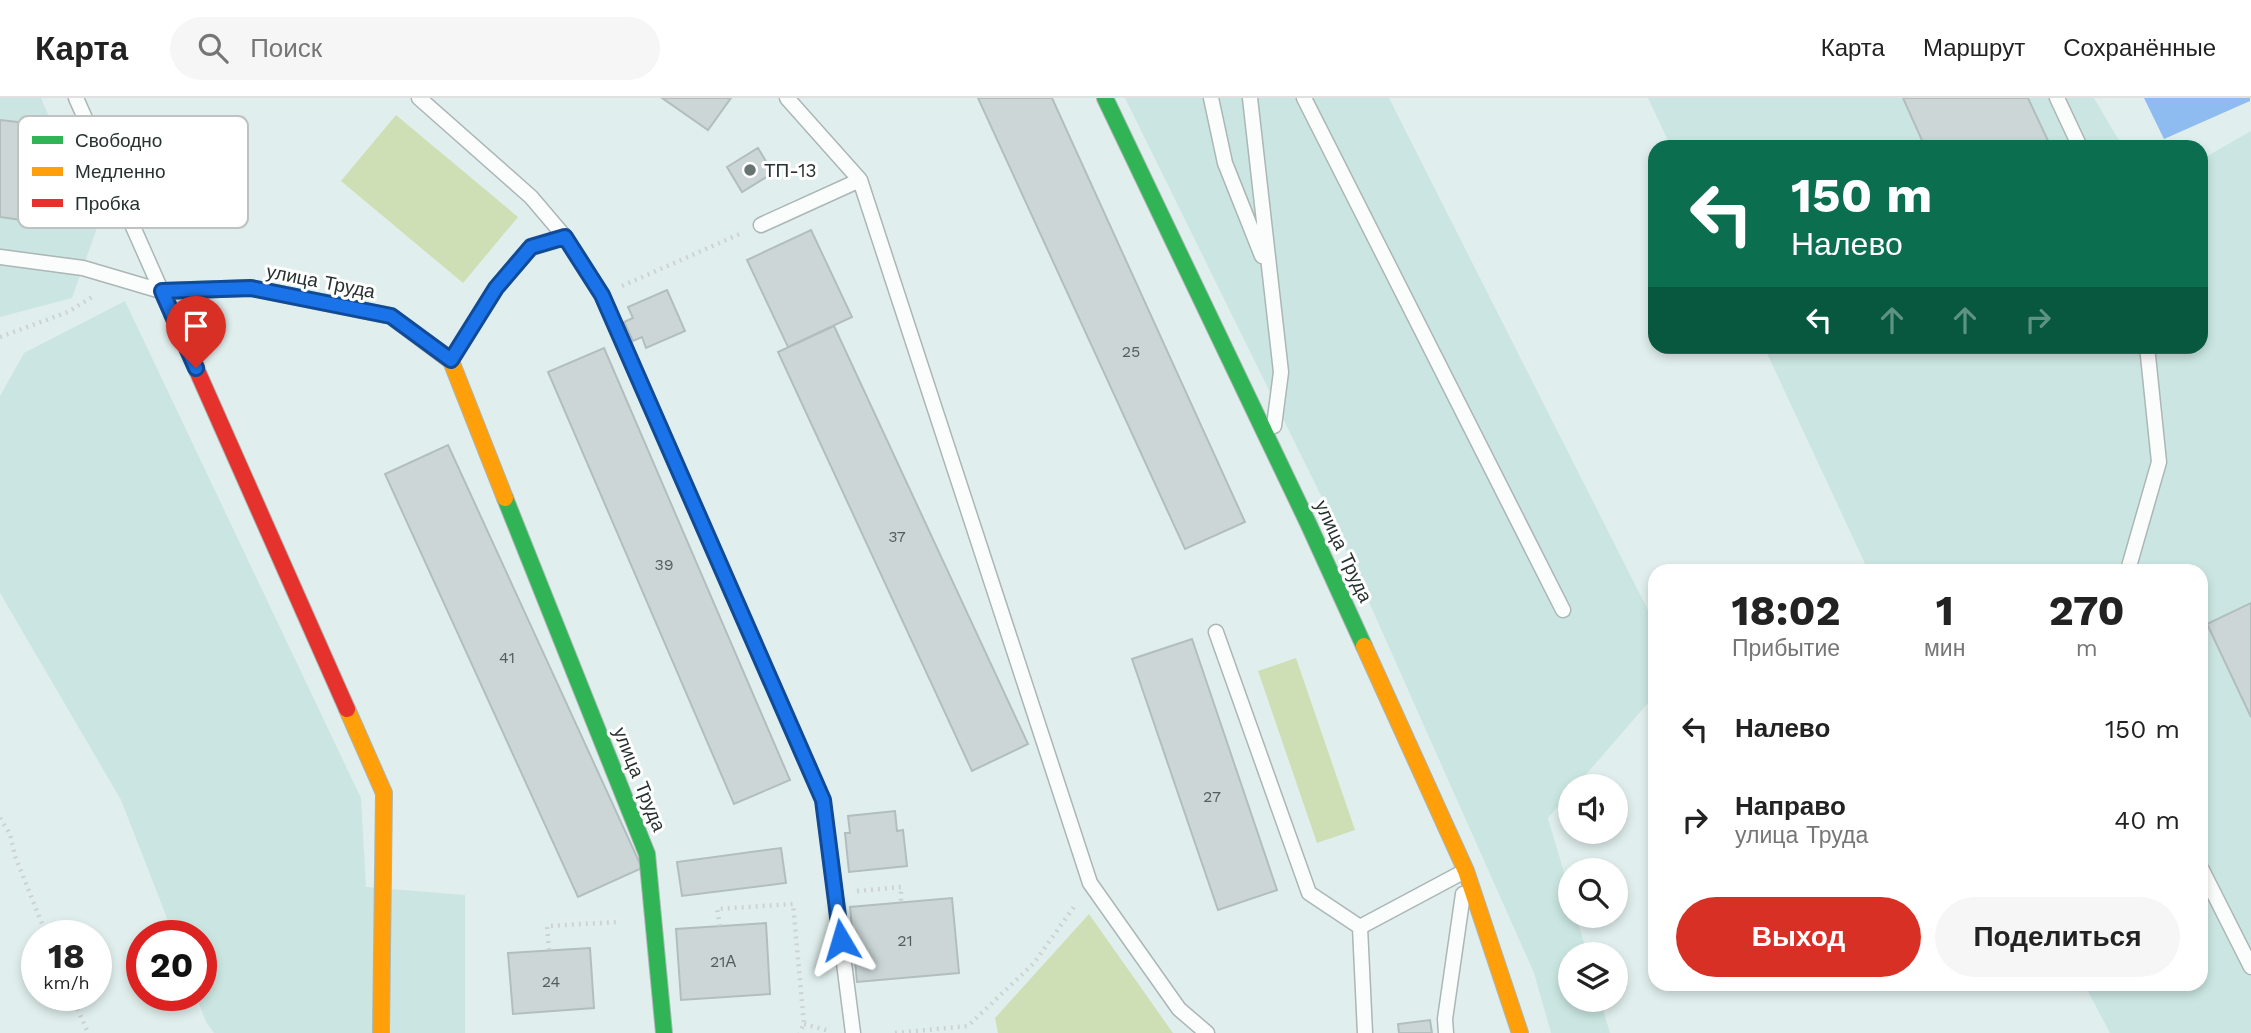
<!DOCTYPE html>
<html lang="ru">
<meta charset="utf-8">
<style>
:root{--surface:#fff;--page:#f6f6f6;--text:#222;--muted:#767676;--line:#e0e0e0;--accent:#d93025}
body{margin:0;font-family:"Work Sans",sans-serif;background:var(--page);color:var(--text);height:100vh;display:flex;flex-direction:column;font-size:26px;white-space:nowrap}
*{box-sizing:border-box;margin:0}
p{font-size:23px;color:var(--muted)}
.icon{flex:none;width:38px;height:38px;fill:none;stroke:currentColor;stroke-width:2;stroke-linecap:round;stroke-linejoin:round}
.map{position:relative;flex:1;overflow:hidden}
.side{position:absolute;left:1648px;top:466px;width:560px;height:427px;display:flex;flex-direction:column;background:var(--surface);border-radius:21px;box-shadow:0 4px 10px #0003}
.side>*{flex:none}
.hud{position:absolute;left:1648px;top:42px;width:560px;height:214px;border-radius:21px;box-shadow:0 4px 10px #0003;background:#0b6e4f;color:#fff;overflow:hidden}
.controls{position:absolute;left:1558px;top:676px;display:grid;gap:14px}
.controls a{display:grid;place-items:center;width:70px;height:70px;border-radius:50%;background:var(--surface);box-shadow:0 4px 10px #0003;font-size:35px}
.speed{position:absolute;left:21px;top:822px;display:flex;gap:14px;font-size:35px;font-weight:700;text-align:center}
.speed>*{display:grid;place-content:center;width:91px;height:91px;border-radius:50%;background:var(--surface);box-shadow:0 4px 10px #0003;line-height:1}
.speed small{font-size:18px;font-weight:400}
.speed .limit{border:10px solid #d22;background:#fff;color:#111}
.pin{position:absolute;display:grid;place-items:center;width:60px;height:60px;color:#fff;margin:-72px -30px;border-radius:50% 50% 50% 0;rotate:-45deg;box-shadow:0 0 7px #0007}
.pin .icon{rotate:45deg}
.me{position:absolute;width:77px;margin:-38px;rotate:353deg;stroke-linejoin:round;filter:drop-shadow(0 0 5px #0008)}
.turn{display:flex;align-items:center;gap:24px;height:147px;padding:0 28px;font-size:32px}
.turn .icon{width:91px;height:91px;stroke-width:2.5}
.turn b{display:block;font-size:49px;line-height:60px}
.lanes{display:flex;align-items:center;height:66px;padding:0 28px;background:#0003;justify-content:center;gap:35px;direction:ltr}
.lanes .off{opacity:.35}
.eta{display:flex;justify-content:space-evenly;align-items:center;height:119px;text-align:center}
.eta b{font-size:42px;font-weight:700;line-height:49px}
.primary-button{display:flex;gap:14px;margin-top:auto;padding:14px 28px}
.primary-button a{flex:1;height:80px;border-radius:42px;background:var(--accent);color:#fff;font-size:28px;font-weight:700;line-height:80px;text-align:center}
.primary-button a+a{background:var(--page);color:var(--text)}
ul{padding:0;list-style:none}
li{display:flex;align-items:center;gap:21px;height:91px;padding:0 28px}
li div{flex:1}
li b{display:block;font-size:26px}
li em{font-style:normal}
header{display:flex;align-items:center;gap:42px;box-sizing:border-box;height:98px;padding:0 35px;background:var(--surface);border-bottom:2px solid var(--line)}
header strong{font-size:33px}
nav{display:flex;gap:38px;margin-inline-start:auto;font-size:24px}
.search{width:490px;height:63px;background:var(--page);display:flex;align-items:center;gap:18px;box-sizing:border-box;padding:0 24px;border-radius:38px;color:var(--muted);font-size:26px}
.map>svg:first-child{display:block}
.built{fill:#cbe6e2}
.green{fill:#cedfb5}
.water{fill:#8ebbf0}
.building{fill:#ccd6d7;stroke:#b2bebe;stroke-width:2}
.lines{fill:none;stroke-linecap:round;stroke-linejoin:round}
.lane-casing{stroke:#abb6b5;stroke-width:17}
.fast-casing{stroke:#abb6b5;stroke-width:18}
.slow-casing{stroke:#abb6b5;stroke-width:18}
.jam-casing{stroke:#abb6b5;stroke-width:18}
.path{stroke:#ced3d2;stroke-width:4.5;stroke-dasharray:2 5;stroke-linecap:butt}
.lane{stroke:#fafdfc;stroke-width:14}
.fast{stroke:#30b455;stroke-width:16}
.slow{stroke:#ff9f0a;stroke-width:16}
.jam{stroke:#e5322d;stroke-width:16}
.route-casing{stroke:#114b97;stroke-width:18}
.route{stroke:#1a73e8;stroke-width:12}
.poi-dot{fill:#687472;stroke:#fff;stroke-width:2.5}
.labels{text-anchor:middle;stroke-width:6;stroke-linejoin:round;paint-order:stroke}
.number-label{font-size:16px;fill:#535e5c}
.poi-label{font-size:19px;fill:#273230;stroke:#fff;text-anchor:start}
.street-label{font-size:19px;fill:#273230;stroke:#fff}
.key{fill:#fff;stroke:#bec2c1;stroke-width:2}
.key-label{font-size:19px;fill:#273230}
</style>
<header>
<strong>Карта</strong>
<div class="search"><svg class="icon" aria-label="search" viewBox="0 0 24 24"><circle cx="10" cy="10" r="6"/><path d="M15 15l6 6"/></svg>Поиск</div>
<nav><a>Карта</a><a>Маршрут</a><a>Сохранённые</a></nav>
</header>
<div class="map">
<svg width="2251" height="935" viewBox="0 0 2251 935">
<rect width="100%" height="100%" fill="#e0efed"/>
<!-- built -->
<path class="built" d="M0,0H41L97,130L72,200L0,219Z
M1125,0H1389L1655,526V597L1576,688H1570V695L1548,720L1570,795V817H1576L1587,856H1570V901H1600L1610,935H1551L1534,875L1328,412Z
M1648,0H2094L2123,49H1671Z
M2251,33V935H2110L2084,886H2202V472H1868L1764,249L2202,248V61Z
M125,203L361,700L366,789L465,797V935H214L206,924L196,898H201V838H174L121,702L0,495V298L24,255Z"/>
<!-- green -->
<path class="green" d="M396,17L518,119L463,185L341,83Z
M1296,560L1355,732L1317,745L1258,573Z
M1089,816L1173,935H998L995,920Z"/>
<!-- water -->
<path class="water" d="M2144,0H2250V3L2164,41Z"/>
<!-- building -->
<path class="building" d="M662,0H731L708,32Z
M978,0H1052L1245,424L1185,451Z
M1903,0H2028L2051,49H1925Z
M0,22L34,26L22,122L0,119Z
M758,50L773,75L742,94L727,69Z
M811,132L852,219L788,249L747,162Z
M667,192L685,233L646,250L642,239L633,243L624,224L633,220L628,209Z
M834,228L1028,646L972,673L778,254Z
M604,250L790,682L734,706L548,274Z
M448,347L642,770L578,799L385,376Z
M2251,505V619L2207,526Z
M1192,541L1277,792L1218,812L1132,561Z
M895,713L897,733L903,732L907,768L849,774L845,735H850L848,718Z
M781,750L786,785L682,798L677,764Z
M952,800L959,875L857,884L850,809Z
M766,825L770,896L681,902L676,831Z
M590,850L594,910L513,916L508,855Z
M1430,922L1432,935H1399L1398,926Z"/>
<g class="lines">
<defs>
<path id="lane" d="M76,0L161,192
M419,0L531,99L565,139L602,197L823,702L853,935
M787,0L860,82
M1211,0L1225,65L1262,158
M1250,0L1281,274L1274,328
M1304,0L1563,512
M2057,0L2080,49
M761,127L860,82L1090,785L1179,911L1207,935
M0,159L83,170L161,193
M452,261L496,190L531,149L565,139
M2128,472L2159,364L2147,248
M1216,534L1309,795L1360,829
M2202,772L2251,869
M1365,935L1360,829L1463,774
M1446,935L1445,921L1463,796"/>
<path id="fast" d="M1105,0L1308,425L1364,548
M505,400L647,756L664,935"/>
<path id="slow" d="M172,216L162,193L251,190L391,218L451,263L505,400
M1364,548L1466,773L1520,935
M347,611L384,695L381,935"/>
<path id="jam" d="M172,216L347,611"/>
</defs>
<!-- lane casing -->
<use href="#lane" class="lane-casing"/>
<!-- fast casing -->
<use href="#fast" class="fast-casing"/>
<!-- slow casing -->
<use href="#slow" class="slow-casing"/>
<!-- jam casing -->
<use href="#jam" class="jam-casing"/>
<!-- path -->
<path class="path" d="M622,188L742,135
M0,239L68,214L95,197
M0,720L10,736L15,758L47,838
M857,793L901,789V805
M720,828L717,811L793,806L804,926L799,935
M549,852L547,828L618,824
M72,898L88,935
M804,926L830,933
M895,935L968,928L1034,865L1076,806"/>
<!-- lane -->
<use href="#lane" class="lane"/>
<!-- fast -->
<use href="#fast" class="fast"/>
<!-- slow -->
<use href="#slow" class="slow"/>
<!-- jam -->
<use href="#jam" class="jam"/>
</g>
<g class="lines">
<defs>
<path id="route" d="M196,270L162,193L251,190L391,218L451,262L496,190L531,149L565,139L602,197L823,702L841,842"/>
</defs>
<!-- route casing -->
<use href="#route" class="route-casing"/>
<!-- route -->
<use href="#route" class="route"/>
</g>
<!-- markers -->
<circle class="poi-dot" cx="750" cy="72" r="7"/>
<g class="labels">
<!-- number labels -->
<g class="number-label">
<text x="1131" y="259">25</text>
<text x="897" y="444">37</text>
<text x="664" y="472">39</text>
<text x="507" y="565">41</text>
<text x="1212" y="704">27</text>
<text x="905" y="848">21</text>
<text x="723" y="869">21А</text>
<text x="551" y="889">24</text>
</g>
<!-- poi labels -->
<g class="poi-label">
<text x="764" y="79">ТП-13</text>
</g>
<!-- street labels -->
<g class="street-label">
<text transform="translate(321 183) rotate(11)" y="7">улица Труда</text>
<text transform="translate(1344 453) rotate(65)" y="7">улица Труда</text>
<text transform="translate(640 681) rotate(68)" y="7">улица Труда</text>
</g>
</g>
<!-- legend -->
<rect x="18" y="18" width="230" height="112" rx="10" class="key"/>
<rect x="32" y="38" width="31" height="8" fill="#30b455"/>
<rect x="32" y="69" width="31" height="9" fill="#ff9f0a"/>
<rect x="32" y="101" width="31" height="8" fill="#e5322d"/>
<g class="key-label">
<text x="75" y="49">Свободно</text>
<text x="75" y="80">Медленно</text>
<text x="75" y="112">Пробка</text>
</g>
</svg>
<div class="controls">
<a><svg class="icon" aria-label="sound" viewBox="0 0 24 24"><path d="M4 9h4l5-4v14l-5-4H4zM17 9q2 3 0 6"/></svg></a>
<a><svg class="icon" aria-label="search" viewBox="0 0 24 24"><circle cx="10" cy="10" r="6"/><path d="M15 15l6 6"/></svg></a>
<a><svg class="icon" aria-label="layers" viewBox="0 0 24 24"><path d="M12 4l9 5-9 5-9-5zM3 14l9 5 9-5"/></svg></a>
</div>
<div class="speed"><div>18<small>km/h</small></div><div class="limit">20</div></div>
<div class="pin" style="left:196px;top:270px;background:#d93025"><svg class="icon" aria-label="arrive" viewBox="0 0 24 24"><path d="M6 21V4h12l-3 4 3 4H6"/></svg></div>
<svg class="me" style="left:841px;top:842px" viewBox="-20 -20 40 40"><path d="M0-17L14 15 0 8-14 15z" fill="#1a73e8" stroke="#fff" stroke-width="4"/></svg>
<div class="hud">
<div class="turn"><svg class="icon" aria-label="left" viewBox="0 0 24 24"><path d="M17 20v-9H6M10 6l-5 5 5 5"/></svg><div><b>150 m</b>Налево</div></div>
<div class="lanes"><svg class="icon" aria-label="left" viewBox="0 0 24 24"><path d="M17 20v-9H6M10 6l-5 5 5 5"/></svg><svg class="icon off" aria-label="ahead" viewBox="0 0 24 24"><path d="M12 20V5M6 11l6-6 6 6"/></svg><svg class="icon off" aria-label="ahead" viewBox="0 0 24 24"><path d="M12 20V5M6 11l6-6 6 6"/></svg><svg class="icon off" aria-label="right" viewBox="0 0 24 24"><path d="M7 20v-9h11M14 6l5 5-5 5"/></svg></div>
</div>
<section class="side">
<div class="eta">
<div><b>18:02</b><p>Прибытие</p></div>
<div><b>1</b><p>мин</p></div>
<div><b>270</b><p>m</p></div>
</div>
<ul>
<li><svg class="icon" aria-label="left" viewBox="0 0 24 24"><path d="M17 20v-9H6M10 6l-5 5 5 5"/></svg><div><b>Налево</b></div><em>150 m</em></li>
<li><svg class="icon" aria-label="right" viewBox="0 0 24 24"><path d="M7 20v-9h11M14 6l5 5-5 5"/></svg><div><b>Направо</b><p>улица Труда</p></div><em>40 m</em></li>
</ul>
<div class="primary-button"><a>Выход</a><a>Поделиться</a></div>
</section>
</div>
